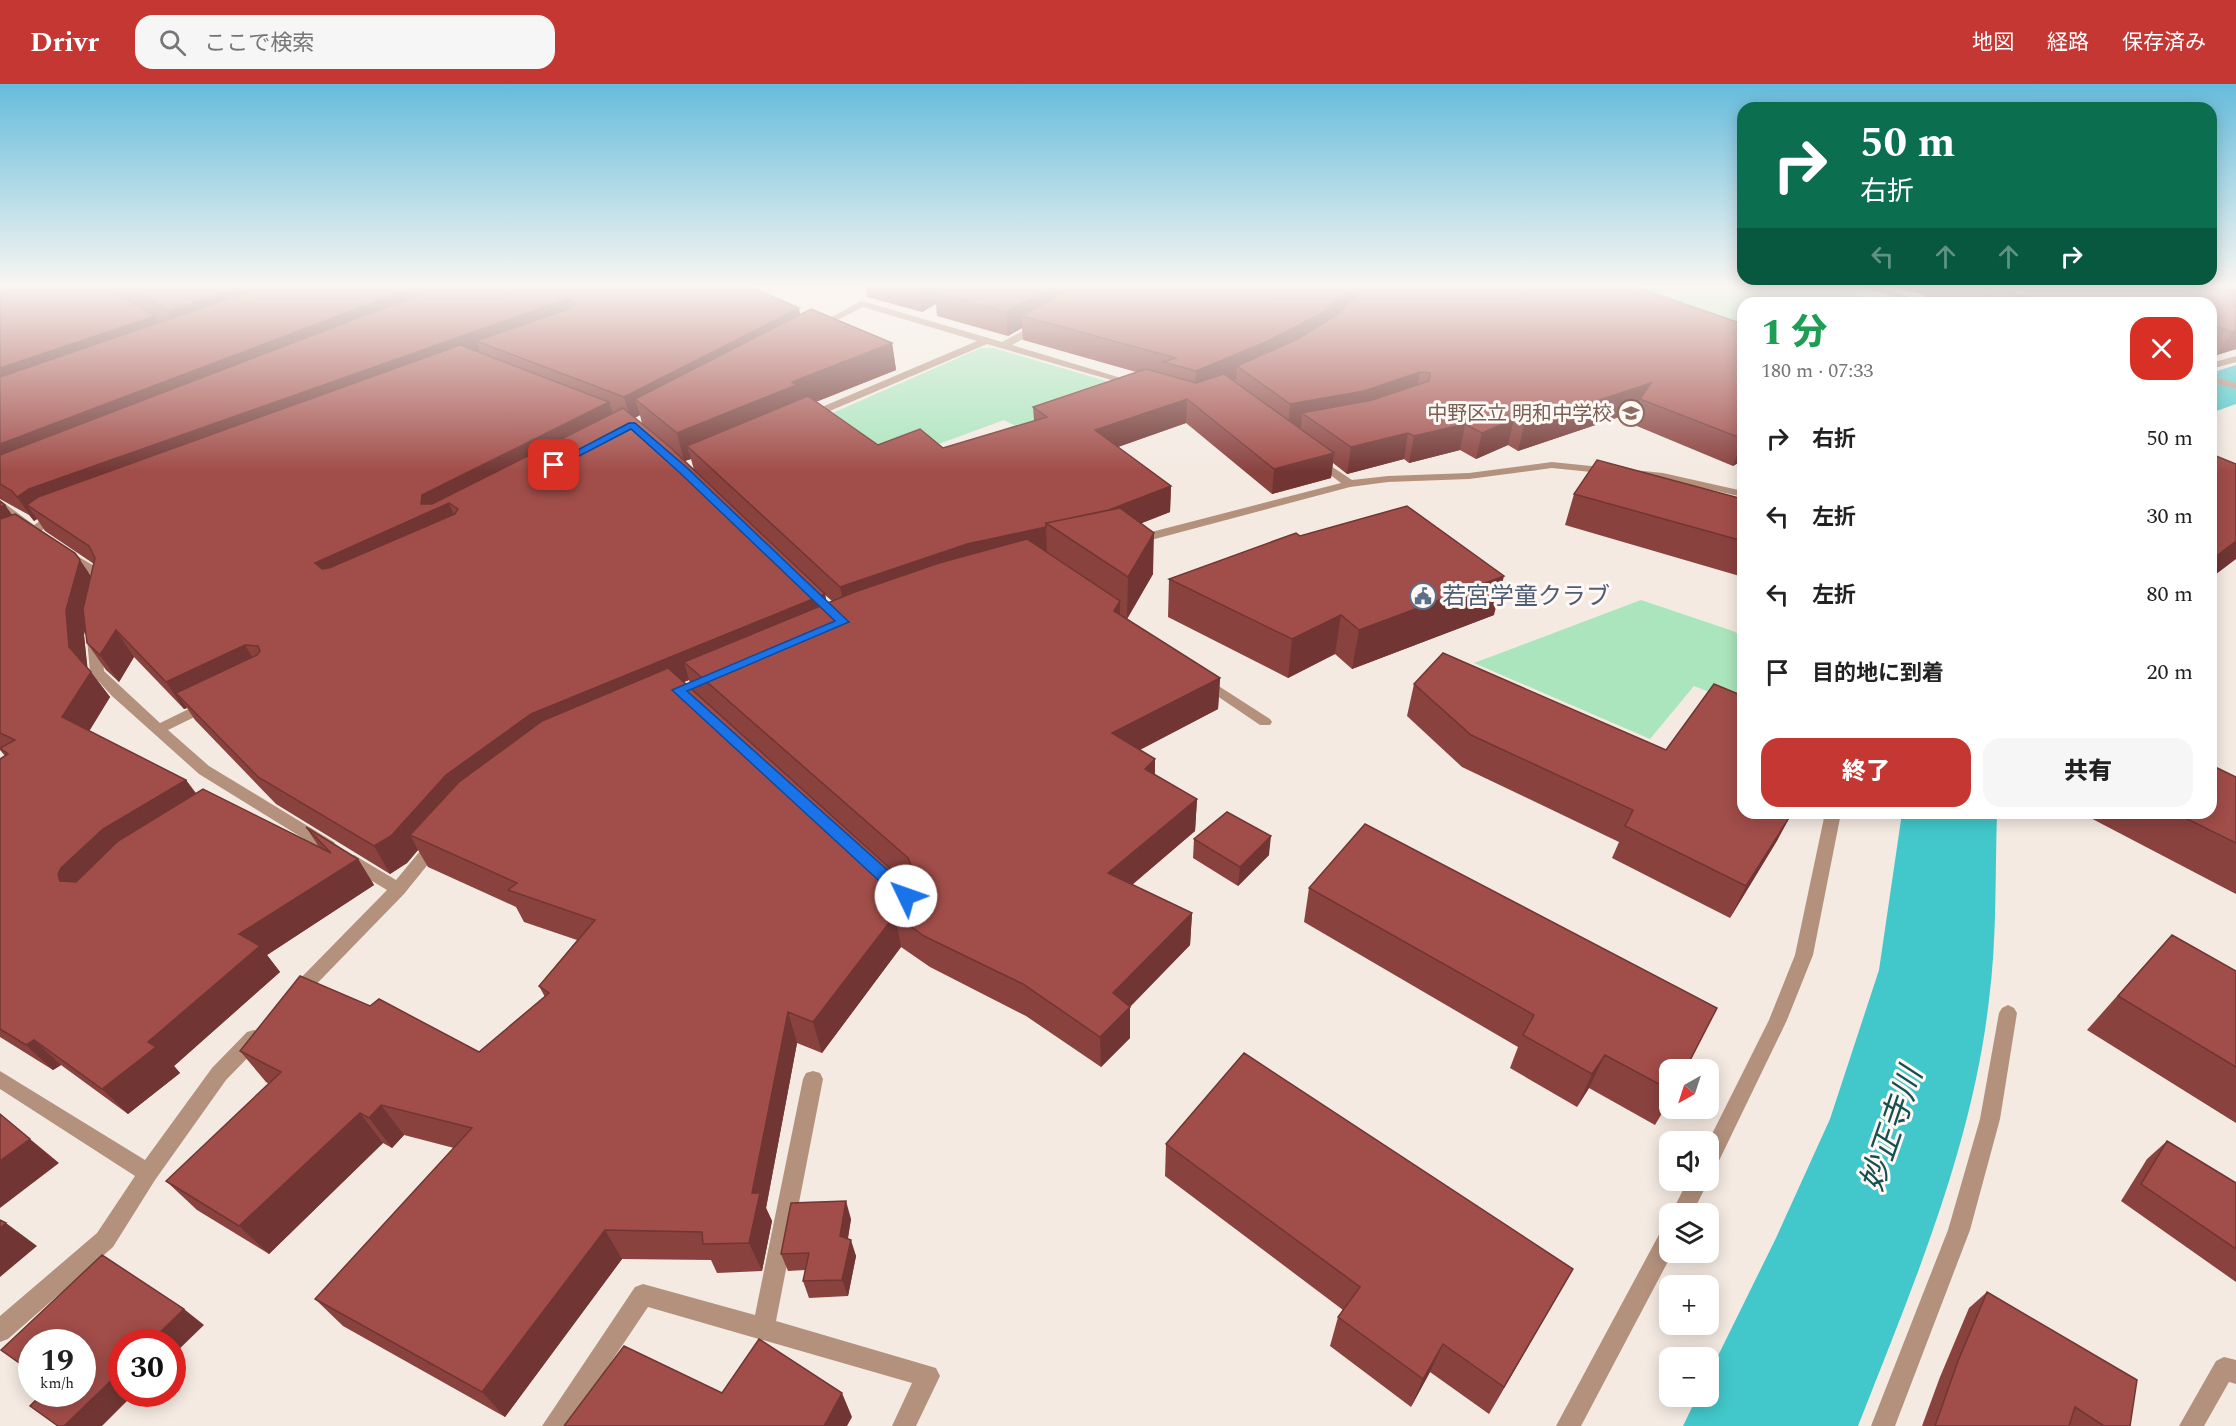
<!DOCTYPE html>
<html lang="ja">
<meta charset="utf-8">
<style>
:root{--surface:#fff;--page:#f6f6f6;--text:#222;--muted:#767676;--accent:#c53732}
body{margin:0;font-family:Spectral,"Noto Sans JP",serif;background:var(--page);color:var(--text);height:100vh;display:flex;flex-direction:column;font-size:22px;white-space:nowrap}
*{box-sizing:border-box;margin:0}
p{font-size:20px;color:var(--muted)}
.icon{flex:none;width:33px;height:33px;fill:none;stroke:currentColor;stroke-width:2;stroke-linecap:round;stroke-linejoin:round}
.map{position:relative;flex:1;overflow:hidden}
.details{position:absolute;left:1737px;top:213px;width:480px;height:522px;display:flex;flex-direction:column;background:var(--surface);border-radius:18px;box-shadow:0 3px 15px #0003}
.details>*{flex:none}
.guide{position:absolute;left:1737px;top:18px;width:480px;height:183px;border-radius:18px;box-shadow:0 3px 15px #0003;background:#0b6e4f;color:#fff;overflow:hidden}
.needle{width:39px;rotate:219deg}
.controls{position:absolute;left:1659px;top:975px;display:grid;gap:12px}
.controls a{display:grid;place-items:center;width:60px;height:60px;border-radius:12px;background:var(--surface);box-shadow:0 3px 15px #0003;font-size:30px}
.speed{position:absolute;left:18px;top:1245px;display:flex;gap:12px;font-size:30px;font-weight:700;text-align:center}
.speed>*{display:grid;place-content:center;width:78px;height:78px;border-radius:50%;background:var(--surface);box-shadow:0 3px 15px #0003;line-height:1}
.speed small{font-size:15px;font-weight:400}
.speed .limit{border:9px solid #d22;background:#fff;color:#111}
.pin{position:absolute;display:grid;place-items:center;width:51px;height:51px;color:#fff;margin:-26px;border-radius:12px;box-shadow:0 3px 9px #0006}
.me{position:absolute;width:66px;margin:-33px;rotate:312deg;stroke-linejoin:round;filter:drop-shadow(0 0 4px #0008)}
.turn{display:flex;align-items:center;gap:21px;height:126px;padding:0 24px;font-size:27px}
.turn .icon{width:78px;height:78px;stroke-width:2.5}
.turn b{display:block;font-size:42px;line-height:51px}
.lanes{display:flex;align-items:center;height:57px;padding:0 24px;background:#0003;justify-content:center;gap:30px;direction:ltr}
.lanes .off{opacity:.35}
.round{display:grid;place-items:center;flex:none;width:63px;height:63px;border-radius:18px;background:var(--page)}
.head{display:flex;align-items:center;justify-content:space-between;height:102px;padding:0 24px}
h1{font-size:36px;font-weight:800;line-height:45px;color:#1e9e55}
.button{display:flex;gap:12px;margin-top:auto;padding:12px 24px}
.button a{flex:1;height:69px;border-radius:18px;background:var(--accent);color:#fff;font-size:24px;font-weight:800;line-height:69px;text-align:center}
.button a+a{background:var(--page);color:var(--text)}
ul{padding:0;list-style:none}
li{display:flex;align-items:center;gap:18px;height:78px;padding:0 24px}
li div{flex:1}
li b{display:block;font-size:22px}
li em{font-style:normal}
header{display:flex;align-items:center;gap:36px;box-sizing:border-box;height:84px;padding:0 30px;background:var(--accent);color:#fff}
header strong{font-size:28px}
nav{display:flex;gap:33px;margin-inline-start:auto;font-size:21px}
.search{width:420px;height:54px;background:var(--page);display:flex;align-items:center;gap:15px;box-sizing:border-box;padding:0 21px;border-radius:18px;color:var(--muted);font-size:22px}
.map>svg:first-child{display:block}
.green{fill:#aae5bd}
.water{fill:#42c8ca}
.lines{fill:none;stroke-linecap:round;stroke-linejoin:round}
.minor{fill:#b3917d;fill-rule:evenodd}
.wall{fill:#8a423f;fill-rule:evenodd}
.shaded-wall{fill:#713633}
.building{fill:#a14d49;stroke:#713633;stroke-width:1.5;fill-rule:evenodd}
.route{fill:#1a73e8;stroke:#114b97;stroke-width:1.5}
.labels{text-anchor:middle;stroke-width:6;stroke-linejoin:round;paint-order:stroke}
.far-education-label{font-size:20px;fill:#785e54;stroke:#fff8f4;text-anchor:end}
.service-label{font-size:24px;fill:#4e5e75;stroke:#fff8f4;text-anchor:start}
.near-water-label{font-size:32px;font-style:italic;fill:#175050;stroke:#fff8f4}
</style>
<header>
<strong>Drivr</strong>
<div class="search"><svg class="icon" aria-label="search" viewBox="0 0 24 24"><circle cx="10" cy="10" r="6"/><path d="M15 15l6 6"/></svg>ここで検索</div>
<nav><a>地図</a><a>経路</a><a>保存済み</a></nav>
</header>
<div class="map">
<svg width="2236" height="1342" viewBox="0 0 2236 1342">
<rect width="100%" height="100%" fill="#f4eae2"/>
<!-- green -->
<path class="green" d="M1585,200H1820L1882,219H1743V263Z
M981,264H993L1120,301L1022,345L1004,336L884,380L821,334Z
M1641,516L1733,547L1743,553V621L1694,602L1650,655L1474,579Z"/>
<!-- water -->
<path class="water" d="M2236,281V320L2211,329V289Z
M1902,729H1997C1995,791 1997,855 1989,916C1972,1065 1912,1204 1858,1342H1683L1697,1313L1708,1312L1709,1290L1776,1154L1830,1035L1879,886Z"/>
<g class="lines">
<!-- minor -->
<path class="minor" d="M1855,200H1868L1929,219H1914Z
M862,217L1002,258L1038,239H1044V243L1012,261L1141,300L1132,302L987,260L811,335H803V331L977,257L863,223L818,246L810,244Z
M2236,272V278L2211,285V279Z
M2211,292L2236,299V305L2211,298Z
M1316,372L1352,396L1388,392L1469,389L1552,378L1611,384L1617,387L1611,390L1552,384L1469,395L1388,398L1350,403L1136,460L1130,456L1132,453L1341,399L1312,377V373Z
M1634,386L1663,389L1743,407V413L1663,395L1630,391L1628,389Z
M0,416L34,441L54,428H62L64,431L37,450L0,466V457L26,446L0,426Z
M67,466L103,487L111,502L110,505H100L94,492L63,473V467Z
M94,551L101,555L104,587L160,639L203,618H213L215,621L213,624L168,646L209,682L334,758L336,762L334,766H322L199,690L112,612L90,588L87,555Z
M1203,592L1270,635L1272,638L1270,641H1260L1198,599L1196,596L1198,593Z
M1825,729H1841L1813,871L1787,936L1715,1085L1708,1087V1058L1769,936L1795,871Z
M436,753L442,755L444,759L442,763L404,810L301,916L295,918L289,916L286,911L289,906L387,806L342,779L340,775L342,771H354L396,796L430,755Z
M2008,921L2014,924L2017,929L2000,1035L1970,1146L1895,1342H1871L1948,1146L1980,1035L1999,929L2002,924Z
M254,946L261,948L263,954L261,960L226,996L155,1096L113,1163L8,1255L0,1258V1232L97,1149L135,1092L0,1005V987L145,1076L212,984L247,948Z
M813,987L820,989L823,995L776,1237L936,1284L940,1292L916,1342H892L912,1299L648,1223L568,1342H542L635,1203L643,1200L755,1231L803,995L806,989Z
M1708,1094L1709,1096L1692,1130H1671L1688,1096H1708Z
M1670,1142V1168H1673L1581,1342H1556L1662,1145Z
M2224,1273L2236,1276V1300L2229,1298L2204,1342H2179L2216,1277Z"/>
</g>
<!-- wall -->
<path class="wall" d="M0,200H744L800,231L892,259L896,286L816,318L878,361L943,364L1034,337L1033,323L1136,288L1023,256L1022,244L1008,252L937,232L936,220L922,228L867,213L865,200H1367V202L1743,240V376L1733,382L1632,340L1637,327L1518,367L1508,361L1476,375L1460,366L1409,379L1404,375L1347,390L1333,379L1331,394L1272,410L1186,339L1118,363L1171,402L1170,428L1141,439L1153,490L1127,535L1220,594L1218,625L1140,666L1155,675V691L1197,715L1195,747L1132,801L1192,829L1190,861L1130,923V954L1101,983L1026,932L930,883L901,863L822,969L797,959L766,1124L772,1137L762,1187L717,1189L711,1176L622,1175L505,1333L343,1242L315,1215L454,1064L404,1051L392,1064L383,1059L269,1170L197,1126L166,1097L269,1000L266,998L240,967L479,968L545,913L539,902L577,856L524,838L516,823L428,783L418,766L407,779L390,790L276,720L195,636L187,624L184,625L134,573L119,598L106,586L87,559L85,545L84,551L87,583L110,613L89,647L186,696L196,709L319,763L306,743L358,775L374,801L267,871L280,888L174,982L180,989L128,1030L61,981L53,986L0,953V675L5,672L0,666V417L5,421L12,431L75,469L91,492L94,480L45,447L37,435L34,437L29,431L0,415ZM640,331L642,340L635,334ZM691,375L694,386L685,377ZM825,511L832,517L827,519ZM689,596L693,607L683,598Z
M1884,200H2236V265L2217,271L2211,269V219H1947L1924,213L1925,211Z
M1574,410L1743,415V493L1565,441Z
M1300,452L1494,531L1352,585L1335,570L1288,594L1168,533L1169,495Z
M1414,600L1743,729L1778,755L1730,834L1612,774L1619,758L1462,683L1407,632Z
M2236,693V810L2081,729H2211Z
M1194,755L1269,771L1238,802L1193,774Z
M1309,804L1670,986V1016L1655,1041L1589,1004L1577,1023L1510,984L1518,963L1304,838Z
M2172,851L2236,887V1039L2087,946L2141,885Z
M2167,1057L2236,1099V1198L2121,1117L2147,1075Z
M1166,1060L1573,1185L1489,1330L1430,1288L1411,1323L1330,1262L1338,1233L1343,1226L1165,1092Z
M851,1135L848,1155L856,1172L848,1212L809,1214L803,1197L805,1186L788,1187L781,1170Z
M1987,1208L2130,1342H1922L1940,1293L1969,1224Z"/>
<!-- shaded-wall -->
<path class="shaded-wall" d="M249,200H319L180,249L169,227Z
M927,200H974L935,208L936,220L922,228L919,204Z
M1058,200H1100L1022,232V244L1008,252L1006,228Z
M1355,200H1367L1357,219L1319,253L1237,282L1236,295L1195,313L1196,287Z
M409,205L417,226L0,390V360Z
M567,215L573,236L476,257L481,270L27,421L37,435L34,437L17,413L29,405Z
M799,224L803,245L635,315L640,331L631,336L624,313Z
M155,232L167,253L0,312V284Z
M2236,247V265L2217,271L2232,248Z
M892,259L896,286L800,324L687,362L691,375L684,377L677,349L792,298Z
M1420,288L1415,314L1302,329L1301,343L1288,346L1290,320Z
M1651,299L1640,315L1637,327L1518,367L1524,341Z
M1187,315L1186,339L1095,371V346Z
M609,318L617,342L449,419L460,445L329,506L315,479L421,420L422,411Z
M1514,335L1508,361L1476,375L1482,349Z
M1465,340L1460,366L1409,379L1414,352Z
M1408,349L1404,375L1347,390L1351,363Z
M1743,356V376L1733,382Z
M1334,369L1331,394L1272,410L1274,385Z
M1171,402L1170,428L1107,453L1104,428Z
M5,421L22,445L0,455V423Z
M1046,443L1047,469L845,529L840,503L967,460Z
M1154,449L1153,490L1127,535L1128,493Z
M2236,457V475L2211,494V476Z
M75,469L97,501L84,551L88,588L69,563L66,526Z
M1504,492L1494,531L1352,585L1359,546Z
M825,510L830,536L684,578L689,596L543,657L410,751L418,766L407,779L390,790L374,762L446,691L531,630Z
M1120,517V548L1114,527Z
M1341,531L1335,570L1288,594L1292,555Z
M116,546L134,573L119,598L100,571Z
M245,561L261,588L176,609L187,624L184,625L166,598Z
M91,588L110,613L82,659L62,633Z
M1220,594L1218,625L1112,680V649Z
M1155,675L1154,706L1145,685Z
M186,696L204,722L83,823L60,797L58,790L61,784L103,745Z
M1197,715L1195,747L1108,821V789Z
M1792,729L1778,755L1730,834L1746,802Z
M1271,752L1269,771L1238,802L1240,783Z
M358,775L374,801L267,871L280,888L174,982L180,989L128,1030L102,1005L239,850Z
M1192,829L1190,861L1115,938L1130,923V954L1101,983L1100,953L1113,909Z
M895,831L901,863L822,969L813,938Z
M788,928L797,959L766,1124L772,1137L762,1187L749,1159L752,1109Z
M34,956L61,981L53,986L26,961Z
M1605,971L1589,1004L1577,1023L1592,990Z
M381,1021L404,1051L392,1064L369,1034Z
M360,1029L383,1059L269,1170L239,1142Z
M30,1055L59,1079L0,1124V1077Z
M846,1117L851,1135L845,1169L840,1152Z
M6,1139L37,1162L0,1193V1144Z
M605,1146L622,1175L505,1333L482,1308Z
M851,1156L856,1172L848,1212L842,1196Z
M1573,1185L1556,1214L1489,1330L1504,1303Z
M184,1225L204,1241L172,1272V1258H150Z
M1443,1260L1430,1288L1411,1323L1423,1295Z
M122,1286V1310H134L102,1342H64Z
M842,1309L852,1333L847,1342H824Z"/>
<!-- building -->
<path class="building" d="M8,200H104L155,232L0,284V203Z
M123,200H249L169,227Z
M271,200H401L409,205L0,360V293Z
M418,200H744L799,224L624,313L476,257L571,224L575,219L567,215L29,405L17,413L12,407L0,400V371L428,207Z
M903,200H927L919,204Z
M950,200H1058L1006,228L935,208Z
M1079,200H1355L1322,229L1268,257L1196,287L1163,278L1176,274L1022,232Z
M1368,200H1627L1743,240V355L1640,315L1651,299L1524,341L1514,335L1482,349L1465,340L1414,352L1408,349L1351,363L1302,329L1372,316L1429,297L1430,289L1420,288L1364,307L1290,320L1237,282L1298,255L1338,230Z
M1971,200H2236V247L2232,248L2211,240V219H2049Z
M811,225L892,259L792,298L796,301L677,349L635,315Z
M460,261L609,318L422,411L421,420H432L623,324L671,364L825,510L531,630L446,691L391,752L374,762L258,693L176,609L257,571L260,567L258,562L245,561L166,598L116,546L100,571L87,559L83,525L95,474L89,462L27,421L38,413ZM449,419L458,425L455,430L329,484L322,485L315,479Z
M1146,285L1196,299L1224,290L1334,369L1274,385L1187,315L1095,346L1171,402L1109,426L1046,439V443L967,460L840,503L687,362L808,312L878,361L920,345L943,364L1047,333L1033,323Z
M2211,370L2236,380V457L2211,476Z
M1597,376L1743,415V457L1574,410Z
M0,417L5,421L0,423Z
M1407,422L1504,492L1359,546L1341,531L1292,555L1169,495L1296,449L1300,452Z
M1120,424L1154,449L1128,493L1046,439Z
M15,430L75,469L80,476L66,526L69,563L91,588L62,633L186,696L103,745L61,784L58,790L60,797L76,798L118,757L203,705L331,769L306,743L358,775L239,850L260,862L148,958L156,963L102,1005L34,956L26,961L0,945V675L8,670L0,664L15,656L0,649V435Z
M1027,455L1120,517L1114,527L1220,594L1112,649L1155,675L1145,685L1197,715L1108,789L1192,829L1113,909L1130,923L1100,953L1023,900L924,852L895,831L813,938L788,928L752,1109H760L749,1159L703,1160L702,1148L605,1146L482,1308L315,1215L472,1044L381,1021L369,1034L360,1029L239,1142L166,1097L281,988L240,967L300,892L370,922L379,915L479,968L549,909L539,902L595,836L508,806L517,799L410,751L459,698L542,637L668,584L893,787L907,788L911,781L908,774L684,578L852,509L939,479Z
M1443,569L1666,666L1714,600L1743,612V729H1792L1746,802L1625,742L1633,726L1471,651L1414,600Z
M2211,681L2236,693V759L2175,729H2211Z
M1227,728L1271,752L1240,783L1194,755Z
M1365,740L1717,924L1685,986H1670V1006L1605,971L1592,990L1523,951L1534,931L1309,804Z
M2172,851L2236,887V983L2118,912Z
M1244,969L1573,1185L1504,1303L1443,1260L1423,1295L1338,1233L1360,1203L1166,1060Z
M0,1030L30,1055L0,1077Z
M2167,1057L2236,1099V1165L2141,1100Z
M846,1117L840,1152L851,1156L842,1196L803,1197L809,1169L781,1170L791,1119Z
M0,1136L6,1139L0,1144Z
M102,1171L184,1225L150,1258H122V1286L64,1342H58L30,1322L42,1310H82V1258H32V1288L1,1266Z
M1987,1208L2137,1296L2130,1342H2104L2075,1323L2069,1342H1935L1958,1277Z
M759,1255L842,1309L824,1342H564L624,1262L722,1309Z"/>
<!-- sky -->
<linearGradient id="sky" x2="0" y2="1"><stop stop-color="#65bcdc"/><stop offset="0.52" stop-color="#faf6f2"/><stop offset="1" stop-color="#faf6f2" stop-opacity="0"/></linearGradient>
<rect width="2236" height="388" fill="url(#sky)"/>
<!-- route -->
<path class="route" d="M629,339H635L686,383L849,538L687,607L912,808L914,812L912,817H901L672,606L835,537L679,388L631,345L558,383L549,381Z"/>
<!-- icons -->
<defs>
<symbol id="school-ring" viewBox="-11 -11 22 22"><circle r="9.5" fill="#fff8f4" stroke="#8d6e63" stroke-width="1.5"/><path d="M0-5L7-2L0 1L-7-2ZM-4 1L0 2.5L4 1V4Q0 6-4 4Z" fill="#8d6e63"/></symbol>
<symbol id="civic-ring" viewBox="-11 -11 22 22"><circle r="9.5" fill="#fff8f4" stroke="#5c6f8a" stroke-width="1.5"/><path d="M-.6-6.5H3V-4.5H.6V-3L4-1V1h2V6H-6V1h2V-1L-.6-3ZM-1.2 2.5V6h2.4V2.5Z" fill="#5c6f8a"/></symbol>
</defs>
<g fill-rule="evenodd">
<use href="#school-ring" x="1616" y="314" width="30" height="30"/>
<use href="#civic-ring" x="1408" y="497" width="30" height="30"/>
</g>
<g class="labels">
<!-- far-education labels -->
<g class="far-education-label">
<text x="1612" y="336">中野区立 明和中学校</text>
</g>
<!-- service labels -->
<g class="service-label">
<text x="1442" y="520">若宮学童クラブ</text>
</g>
<!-- near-water labels -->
<g class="near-water-label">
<text transform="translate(1891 1045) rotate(-71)" y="11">妙正寺川</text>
</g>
</g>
</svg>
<div class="controls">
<a><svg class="needle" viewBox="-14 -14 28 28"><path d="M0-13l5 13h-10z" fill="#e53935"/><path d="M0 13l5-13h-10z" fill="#767676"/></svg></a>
<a><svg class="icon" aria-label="sound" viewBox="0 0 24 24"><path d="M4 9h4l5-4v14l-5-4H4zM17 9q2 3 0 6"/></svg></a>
<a><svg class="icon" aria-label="layers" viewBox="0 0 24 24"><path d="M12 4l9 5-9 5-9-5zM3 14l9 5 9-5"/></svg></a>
<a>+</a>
<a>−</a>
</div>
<div class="speed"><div>19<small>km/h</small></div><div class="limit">30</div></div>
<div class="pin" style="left:554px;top:381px;background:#d93025"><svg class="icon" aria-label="arrive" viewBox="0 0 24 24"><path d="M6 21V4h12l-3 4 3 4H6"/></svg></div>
<svg class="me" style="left:906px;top:812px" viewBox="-20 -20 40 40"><circle r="19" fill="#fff"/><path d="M0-13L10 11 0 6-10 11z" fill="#1a73e8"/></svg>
<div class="guide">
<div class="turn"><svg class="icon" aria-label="right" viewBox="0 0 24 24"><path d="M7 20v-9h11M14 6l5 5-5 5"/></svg><div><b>50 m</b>右折</div></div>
<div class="lanes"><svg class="icon off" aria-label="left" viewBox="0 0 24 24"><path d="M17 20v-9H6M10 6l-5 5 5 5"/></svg><svg class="icon off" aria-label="ahead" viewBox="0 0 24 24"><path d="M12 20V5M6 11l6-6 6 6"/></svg><svg class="icon off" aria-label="ahead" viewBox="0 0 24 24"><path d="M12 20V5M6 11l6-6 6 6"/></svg><svg class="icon" aria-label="right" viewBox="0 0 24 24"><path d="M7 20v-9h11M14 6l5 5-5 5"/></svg></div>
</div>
<section class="details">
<div class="head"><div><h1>1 分</h1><p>180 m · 07:33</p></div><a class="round" style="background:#d93025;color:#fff"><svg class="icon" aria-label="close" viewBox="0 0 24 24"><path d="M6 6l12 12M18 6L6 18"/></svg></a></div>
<ul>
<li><svg class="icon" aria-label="right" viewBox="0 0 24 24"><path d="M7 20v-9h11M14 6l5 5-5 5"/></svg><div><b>右折</b></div><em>50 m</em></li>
<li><svg class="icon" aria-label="left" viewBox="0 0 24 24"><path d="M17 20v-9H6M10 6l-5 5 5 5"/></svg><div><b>左折</b></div><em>30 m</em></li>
<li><svg class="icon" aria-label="left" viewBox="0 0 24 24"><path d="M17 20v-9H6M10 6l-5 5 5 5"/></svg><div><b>左折</b></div><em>80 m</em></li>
<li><svg class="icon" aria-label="arrive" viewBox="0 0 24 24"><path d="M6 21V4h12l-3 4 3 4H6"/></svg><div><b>目的地に到着</b></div><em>20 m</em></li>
</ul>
<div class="button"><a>終了</a><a>共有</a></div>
</section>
</div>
